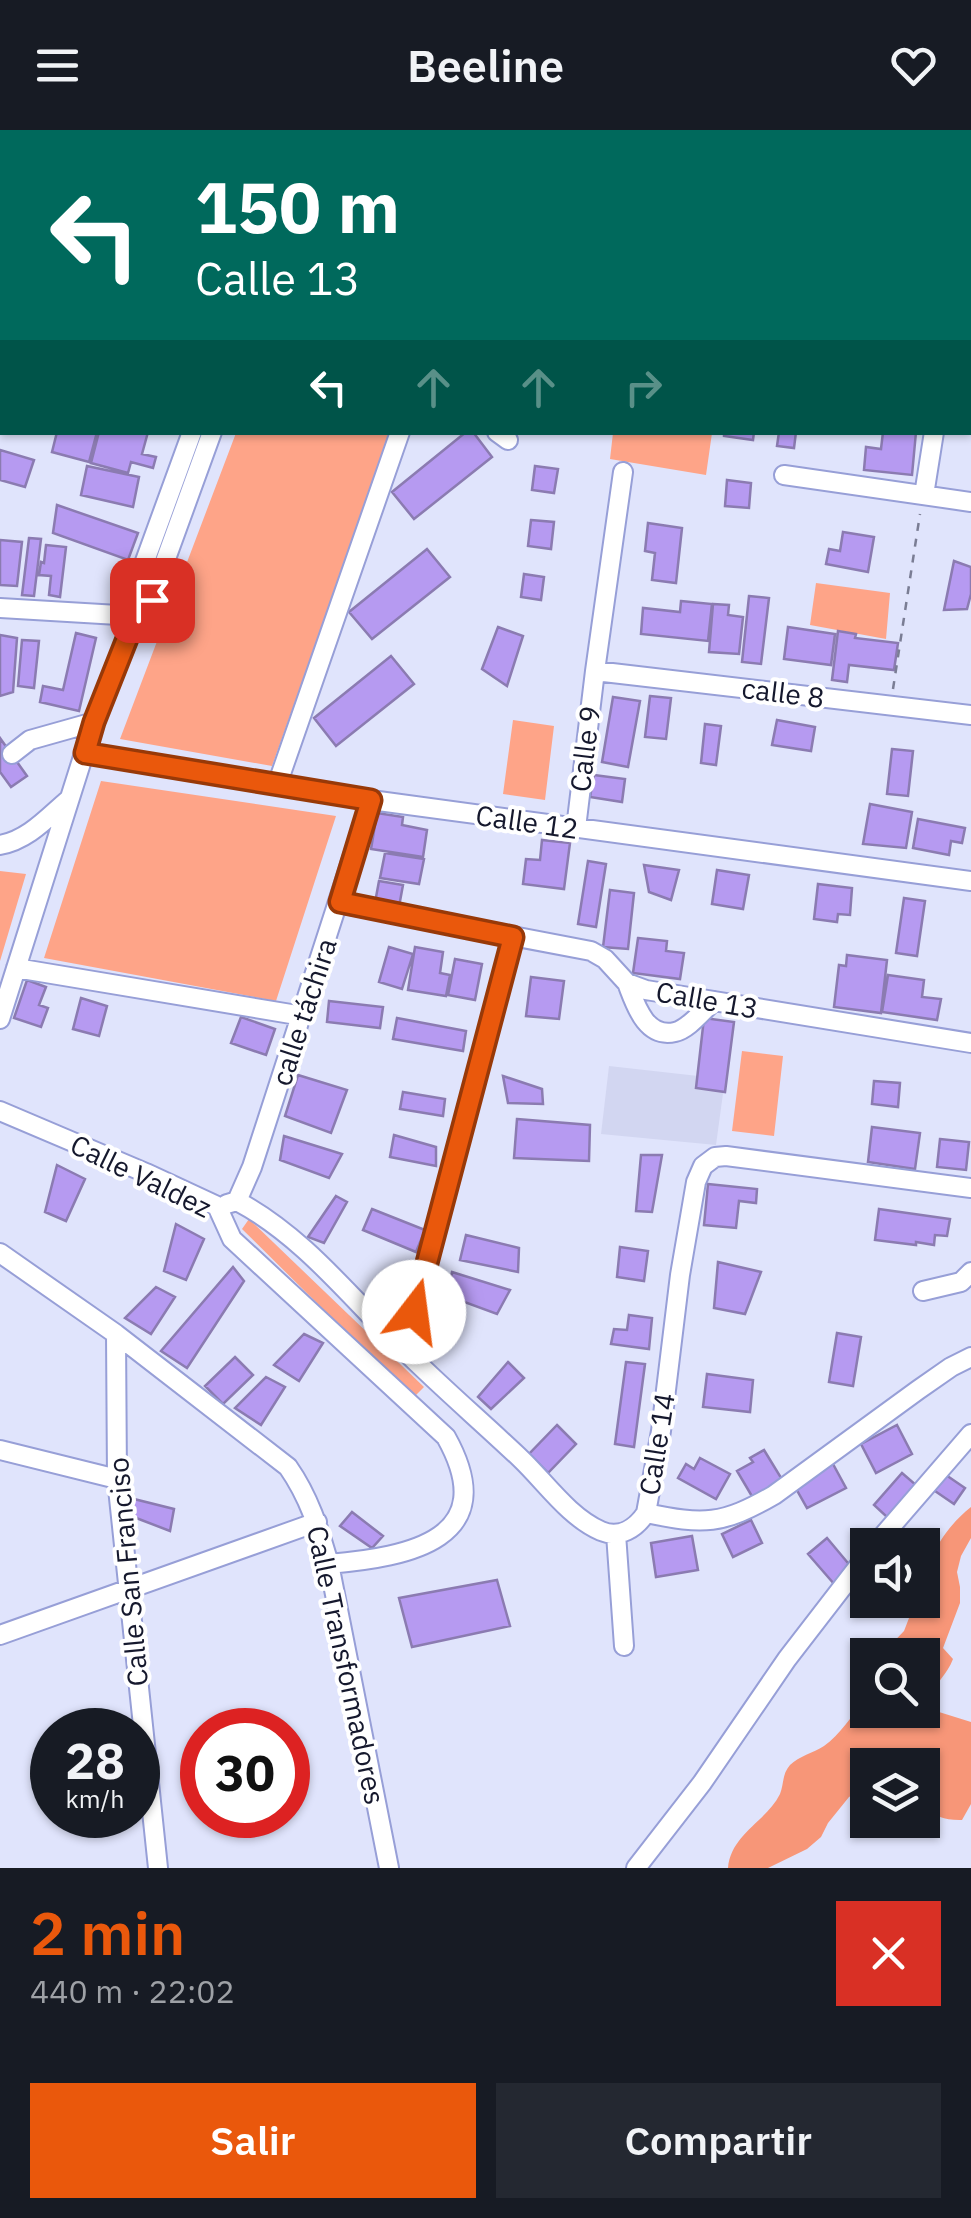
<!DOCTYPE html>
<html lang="es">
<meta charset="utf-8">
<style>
:root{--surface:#171b24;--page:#242831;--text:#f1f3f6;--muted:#9ea1a6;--accent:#ea580c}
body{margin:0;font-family:"IBM Plex Sans",sans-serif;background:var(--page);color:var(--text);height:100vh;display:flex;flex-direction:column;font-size:38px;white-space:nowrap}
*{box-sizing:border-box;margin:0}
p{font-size:32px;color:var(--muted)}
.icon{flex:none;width:55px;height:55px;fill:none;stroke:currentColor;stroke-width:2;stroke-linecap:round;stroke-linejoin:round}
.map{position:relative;height:1738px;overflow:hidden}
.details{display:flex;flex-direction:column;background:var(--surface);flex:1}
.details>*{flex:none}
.guide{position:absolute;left:0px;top:0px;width:972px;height:305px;box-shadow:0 2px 8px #0004;background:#00695c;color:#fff;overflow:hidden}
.buttons{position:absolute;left:850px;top:1398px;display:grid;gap:20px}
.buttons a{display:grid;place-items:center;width:90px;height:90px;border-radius:0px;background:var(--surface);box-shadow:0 2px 8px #0004;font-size:50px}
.speed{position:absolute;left:30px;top:1578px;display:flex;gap:20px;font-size:50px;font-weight:700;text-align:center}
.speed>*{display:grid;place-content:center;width:130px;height:130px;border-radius:50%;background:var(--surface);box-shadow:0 2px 8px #0004;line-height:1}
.speed small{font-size:25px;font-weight:400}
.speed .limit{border:15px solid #d22;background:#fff;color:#111}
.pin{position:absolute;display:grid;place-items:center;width:85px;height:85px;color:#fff;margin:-42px;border-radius:20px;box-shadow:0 5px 15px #0006}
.me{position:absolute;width:110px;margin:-55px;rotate:15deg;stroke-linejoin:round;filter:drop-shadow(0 0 8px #0008)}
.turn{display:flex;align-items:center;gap:35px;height:210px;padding:0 30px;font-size:45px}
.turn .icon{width:130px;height:130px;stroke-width:2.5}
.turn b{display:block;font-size:70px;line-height:85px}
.lanes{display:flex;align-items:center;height:95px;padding:0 30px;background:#0003;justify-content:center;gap:50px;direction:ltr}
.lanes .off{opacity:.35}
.round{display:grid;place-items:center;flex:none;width:105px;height:105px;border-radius:0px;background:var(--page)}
.head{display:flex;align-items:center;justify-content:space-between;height:170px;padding:0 30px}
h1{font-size:60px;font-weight:600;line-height:75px;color:var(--accent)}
.action{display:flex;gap:20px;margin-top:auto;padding:20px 30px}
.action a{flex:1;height:115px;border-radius:0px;background:var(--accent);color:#fff;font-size:40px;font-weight:600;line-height:115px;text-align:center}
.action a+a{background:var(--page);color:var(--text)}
header{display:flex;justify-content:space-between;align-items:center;height:130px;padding:0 30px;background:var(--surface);font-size:45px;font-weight:600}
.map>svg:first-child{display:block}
.built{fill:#d2d6f1}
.green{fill:#fea488}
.forest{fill:#f79678}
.building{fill:#b69af1;stroke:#8b7bb1;stroke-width:2.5}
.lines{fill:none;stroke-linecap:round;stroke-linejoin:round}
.minor-casing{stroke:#979fd7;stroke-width:22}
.path{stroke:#7a7d94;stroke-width:2.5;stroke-dasharray:8 8;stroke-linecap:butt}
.minor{stroke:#fff;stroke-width:18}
.route-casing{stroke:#983908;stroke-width:25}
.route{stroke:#ea580c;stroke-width:18}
.labels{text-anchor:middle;stroke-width:8;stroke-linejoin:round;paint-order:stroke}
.street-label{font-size:28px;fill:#15182d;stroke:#fff}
</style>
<header><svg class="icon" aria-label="menu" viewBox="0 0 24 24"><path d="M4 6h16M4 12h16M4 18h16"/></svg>Beeline<svg class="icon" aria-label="heart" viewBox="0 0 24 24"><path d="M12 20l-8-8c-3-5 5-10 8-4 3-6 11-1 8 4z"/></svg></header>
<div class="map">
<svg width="971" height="1738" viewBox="0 0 971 1738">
<rect width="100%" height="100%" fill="#e0e4fc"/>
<!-- built -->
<path class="built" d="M609,936L725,949L716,1015L601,1004Z"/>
<!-- green -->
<path class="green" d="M236,303H391L272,636L120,609Z
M613,303H712L706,345L610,329Z
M816,453L890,463L886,509L810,495Z
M513,590L554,596L545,670L503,664Z
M101,651L336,686L276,871L44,828Z
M0,741L26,744L0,831Z
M742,921L783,926L774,1006L732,1001Z
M249,1089L424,1257L413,1268L242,1099Z"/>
<!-- forest -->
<path class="forest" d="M971,1377V1408L961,1426L957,1442L960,1457V1473L943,1518L953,1529C947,1545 935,1553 929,1569L939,1582L971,1592V1674L962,1690C922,1691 922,1668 922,1635H913L907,1627L891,1623L884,1635H868L867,1658L849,1667L828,1693L821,1707L807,1719L768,1738H728C731,1704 766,1692 780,1664C784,1654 782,1644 790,1635C799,1626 813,1623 824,1616C840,1605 852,1585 865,1570L867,1562L868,1580H922V1525H881L904,1501L916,1470H922C922,1435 943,1399 971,1377Z"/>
<!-- building -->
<path class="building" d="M2,148V255L0,254V156Z
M57,302H97L89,332L52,322Z
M99,302H148L142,324L156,327L153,338L131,332L128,343L91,333Z
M466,302H473L492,327L414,389L392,362Z
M724,302H754L753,310L724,306Z
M779,302H796L794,318L777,316Z
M883,302H916L912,345L864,340L866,317L881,319Z
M0,320L34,330L25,357L0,350Z
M87,336L139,347L133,377L81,365Z
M535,336L558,339L554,363L532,360Z
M727,350L751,353L749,378L725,376Z
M57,375L138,403L128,430L53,403Z
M531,390L554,392L551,419L528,416Z
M648,393L682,398L676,453L652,450L655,423L645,421Z
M843,402L874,407L868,442L826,434L829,419L840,421Z
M29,408L41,409L34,466L22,465Z
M0,410L22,412L17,456L0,455Z
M46,415L66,417L60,467L49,465L51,446L39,445L41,432L44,433Z
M427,419L450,447L372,509L349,482Z
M954,431L971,437V464L967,479L944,480Z
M524,444L544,447L541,470L521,467Z
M749,466L769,468L761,534L742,532Z
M681,471L712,474L708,511L641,504L643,478L680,482Z
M713,474L729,475L728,485L743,487L739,524L709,522Z
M498,497L523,506L507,556L482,539Z
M788,497L835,504L831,535L784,529Z
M838,501L856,504L855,508L898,513L894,540L849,535L847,552L832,550Z
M76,503L96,508L79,581L40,572L43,556L63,560Z
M0,505L17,508L13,562L0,566Z
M22,510L39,511L34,558L18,556Z
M391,526L414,554L336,616L314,588Z
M650,566L671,568L666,609L645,607Z
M613,567L640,571L628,637L602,632Z
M777,590L815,597L811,621L772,615Z
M705,594L721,596L716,635L701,633Z
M0,608L27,646L11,657L0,642Z
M892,619L913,621L908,666L887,664Z
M594,645L625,649L622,672L590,667Z
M870,674L912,682L906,718L863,714Z
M377,683L403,687L402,695L427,700L423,727L371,719Z
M918,689L965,698L962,713L951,711L949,725L913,718Z
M542,710L570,713L564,759L523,754L526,729L540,730Z
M385,723L424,729L419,754L380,748Z
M588,731L606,734L596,797L578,794Z
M644,735L679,740L671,770L649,762Z
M717,740L749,745L743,779L712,774Z
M379,751L403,755L398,782L374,778Z
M818,754L852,758L850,785L838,784L837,792L814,789Z
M610,760L634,763L628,819L603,817Z
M904,768L925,771L917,826L896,823Z
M638,808L667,811L666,821L684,823L680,849L633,843Z
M389,817L413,824L402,859L379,852Z
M415,817L443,822L440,843L450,845L446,866L408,860Z
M847,825L887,830L881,883L834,877L839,835L846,836Z
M455,829L482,834L475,870L448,865Z
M888,845L924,850L922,867L941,869L937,890L882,882Z
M531,847L564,851L559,889L526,886Z
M27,850L46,857L39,875L48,878L41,897L14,888Z
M81,868L107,876L99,906L73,899Z
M329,871L383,877L380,898L327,892Z
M241,887L275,899L266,925L231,913Z
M397,888L466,901L463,921L393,909Z
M704,888L734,892L725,962L696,958Z
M298,945L347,960L331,1003L285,986Z
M503,946L542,959L543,974L508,973Z
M874,951L900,953L898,977L872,974Z
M403,962L445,969L443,986L400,979Z
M517,989L590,995L589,1031L514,1028Z
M872,997L920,1003L915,1039L868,1032Z
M394,1005L436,1017V1036L390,1027Z
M284,1006L342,1024L329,1048L280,1030Z
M940,1009L969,1012L966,1040L937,1037Z
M641,1025H662L652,1082L636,1081Z
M57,1035L85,1049L66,1091L45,1082Z
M708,1054L757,1059L756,1073L739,1071L736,1098L704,1095Z
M336,1066L347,1072L324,1113L308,1107Z
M372,1079L425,1100L416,1122L363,1100Z
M879,1079L950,1089L947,1106L935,1105L934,1115L916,1112V1115L875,1110Z
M176,1094L204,1109L186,1150L164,1141Z
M466,1105L519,1118L518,1142L460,1130Z
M620,1117L648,1121L644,1151L617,1147Z
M718,1132L761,1142L745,1184L714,1178Z
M233,1137L244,1151L187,1238L161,1221Z
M452,1142L510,1160L497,1184L448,1166Z
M156,1157L175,1167L151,1204L125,1188Z
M629,1185L652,1188L649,1219L611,1214L614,1199L627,1200Z
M837,1203L861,1207L853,1256L829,1252Z
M304,1204L323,1213L299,1251L274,1235Z
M235,1227L253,1245L223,1274L205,1256Z
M508,1232L524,1248L491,1279L478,1267Z
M626,1232L645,1234L634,1317L615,1314Z
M707,1244L753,1250L750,1282L703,1277Z
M266,1247L285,1257L261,1295L235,1278Z
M557,1295L576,1314L548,1343L529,1324Z
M897,1295L912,1324L876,1343L861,1314Z
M764,1320L783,1351L753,1368L737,1341L753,1332L750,1328Z
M700,1328L730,1344L716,1369L678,1348L686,1334L694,1339Z
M833,1334L846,1358L807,1378L794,1355Z
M902,1343L916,1355L887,1387L874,1375Z
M943,1343L965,1358L954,1374L932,1359Z
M130,1368L174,1379L170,1401L131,1386Z
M352,1382L383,1406L372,1418L340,1396Z
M751,1390L762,1413L733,1427L722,1404Z
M692,1406L698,1440L656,1447L651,1413Z
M827,1408L853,1439L835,1455L808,1424Z
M497,1450L510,1496L412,1517L399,1468Z"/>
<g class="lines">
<defs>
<path id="minor" d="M262,0L275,2
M300,2L301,0
M320,2L321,0
M512,2L513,0
M899,2V0
M0,119L2,120
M970,181H971
M497,302L508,310
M784,345L971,372
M924,365L934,302
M0,478L135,486
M135,486L133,464L192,302
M595,541L971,585
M85,623L371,670L971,751
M12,624L30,610L94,592
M277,655L400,302
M576,698L595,541L623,342
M0,715C28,710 47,688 68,670
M339,773L591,821L605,829L627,853L646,860L971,913
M16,838L303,886
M627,853C635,873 645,909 675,902C689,899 703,880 714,871
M0,889L94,592L135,486L151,470L212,302
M0,981L146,1043L217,1076L232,1109L446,1307C503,1409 410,1427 329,1434
M237,1071C303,1106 350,1167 403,1219C441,1257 482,1292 521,1329C546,1353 569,1387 601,1401C620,1409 636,1398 646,1383L661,1301L680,1145L696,1052L703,1036L715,1027L726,1026L971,1058
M227,1074L237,1071L252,1037L371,670
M0,1123L116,1204L288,1337C309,1367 319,1399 329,1434L389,1738
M923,1161L961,1152L971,1142
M116,1204L117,1349L158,1738
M404,1220L513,807
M0,1320L117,1349
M646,1383C704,1395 722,1395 774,1365L918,1260L951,1237L971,1227
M616,1404L624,1516
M875,1415L971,1304
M0,1505L317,1392
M636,1738L702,1653L787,1529L868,1424"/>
</defs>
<!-- minor casing -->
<use href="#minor" class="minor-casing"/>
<!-- path -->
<path class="path" d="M893,559L920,384"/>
<!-- minor -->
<use href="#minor" class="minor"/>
</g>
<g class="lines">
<defs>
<path id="route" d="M152,470L136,486L94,592L85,623L371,670L340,772L513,807L414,1182"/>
</defs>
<!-- route casing -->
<use href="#route" class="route-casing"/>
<!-- route -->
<use href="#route" class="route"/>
</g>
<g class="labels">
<!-- street labels -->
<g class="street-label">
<text transform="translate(783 563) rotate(7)" y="10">calle 8</text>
<text transform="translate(585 619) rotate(-83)" y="10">Calle 9</text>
<text transform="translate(527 692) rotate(8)" y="10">Calle 12</text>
<text transform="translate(707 870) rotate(10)" y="10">Calle 13</text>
<text transform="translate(304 882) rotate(-72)" y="10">calle táchira</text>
<text transform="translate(141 1046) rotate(26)" y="10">Calle Valdez</text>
<text transform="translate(657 1314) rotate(-81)" y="10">Calle 14</text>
<text transform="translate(128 1442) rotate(-95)" y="10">Calle San Franciso</text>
<text transform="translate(346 1535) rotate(78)" y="10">Calle Transformadores</text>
</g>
</g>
</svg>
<div class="buttons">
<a><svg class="icon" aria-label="sound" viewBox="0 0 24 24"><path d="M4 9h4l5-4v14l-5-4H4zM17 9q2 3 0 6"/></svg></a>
<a><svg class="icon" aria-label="search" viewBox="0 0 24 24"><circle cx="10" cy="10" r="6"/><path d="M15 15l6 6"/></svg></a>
<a><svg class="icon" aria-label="layers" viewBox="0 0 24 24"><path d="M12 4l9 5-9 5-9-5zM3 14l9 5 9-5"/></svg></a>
</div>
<div class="speed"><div>28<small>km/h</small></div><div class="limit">30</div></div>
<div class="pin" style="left:152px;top:470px;background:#d93025"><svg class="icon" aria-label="arrive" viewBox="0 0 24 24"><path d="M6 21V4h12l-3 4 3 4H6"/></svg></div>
<svg class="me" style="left:414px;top:1182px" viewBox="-20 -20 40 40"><circle r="19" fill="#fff"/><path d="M0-13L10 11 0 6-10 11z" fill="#ea580c"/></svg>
<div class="guide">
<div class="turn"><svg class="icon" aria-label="left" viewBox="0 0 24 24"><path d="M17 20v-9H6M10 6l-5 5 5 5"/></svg><div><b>150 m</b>Calle 13</div></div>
<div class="lanes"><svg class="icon" aria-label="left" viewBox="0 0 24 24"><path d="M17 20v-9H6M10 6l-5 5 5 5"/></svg><svg class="icon off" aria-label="ahead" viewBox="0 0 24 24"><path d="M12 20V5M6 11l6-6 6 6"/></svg><svg class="icon off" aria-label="ahead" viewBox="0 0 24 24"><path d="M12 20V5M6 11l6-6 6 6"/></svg><svg class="icon off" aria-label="right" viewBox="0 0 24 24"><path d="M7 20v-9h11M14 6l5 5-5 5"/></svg></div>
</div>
</div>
<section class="details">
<div class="head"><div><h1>2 min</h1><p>440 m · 22:02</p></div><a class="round" style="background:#d93025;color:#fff"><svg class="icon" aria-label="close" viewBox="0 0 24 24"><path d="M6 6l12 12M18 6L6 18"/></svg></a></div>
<div class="action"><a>Salir</a><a>Compartir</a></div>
</section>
